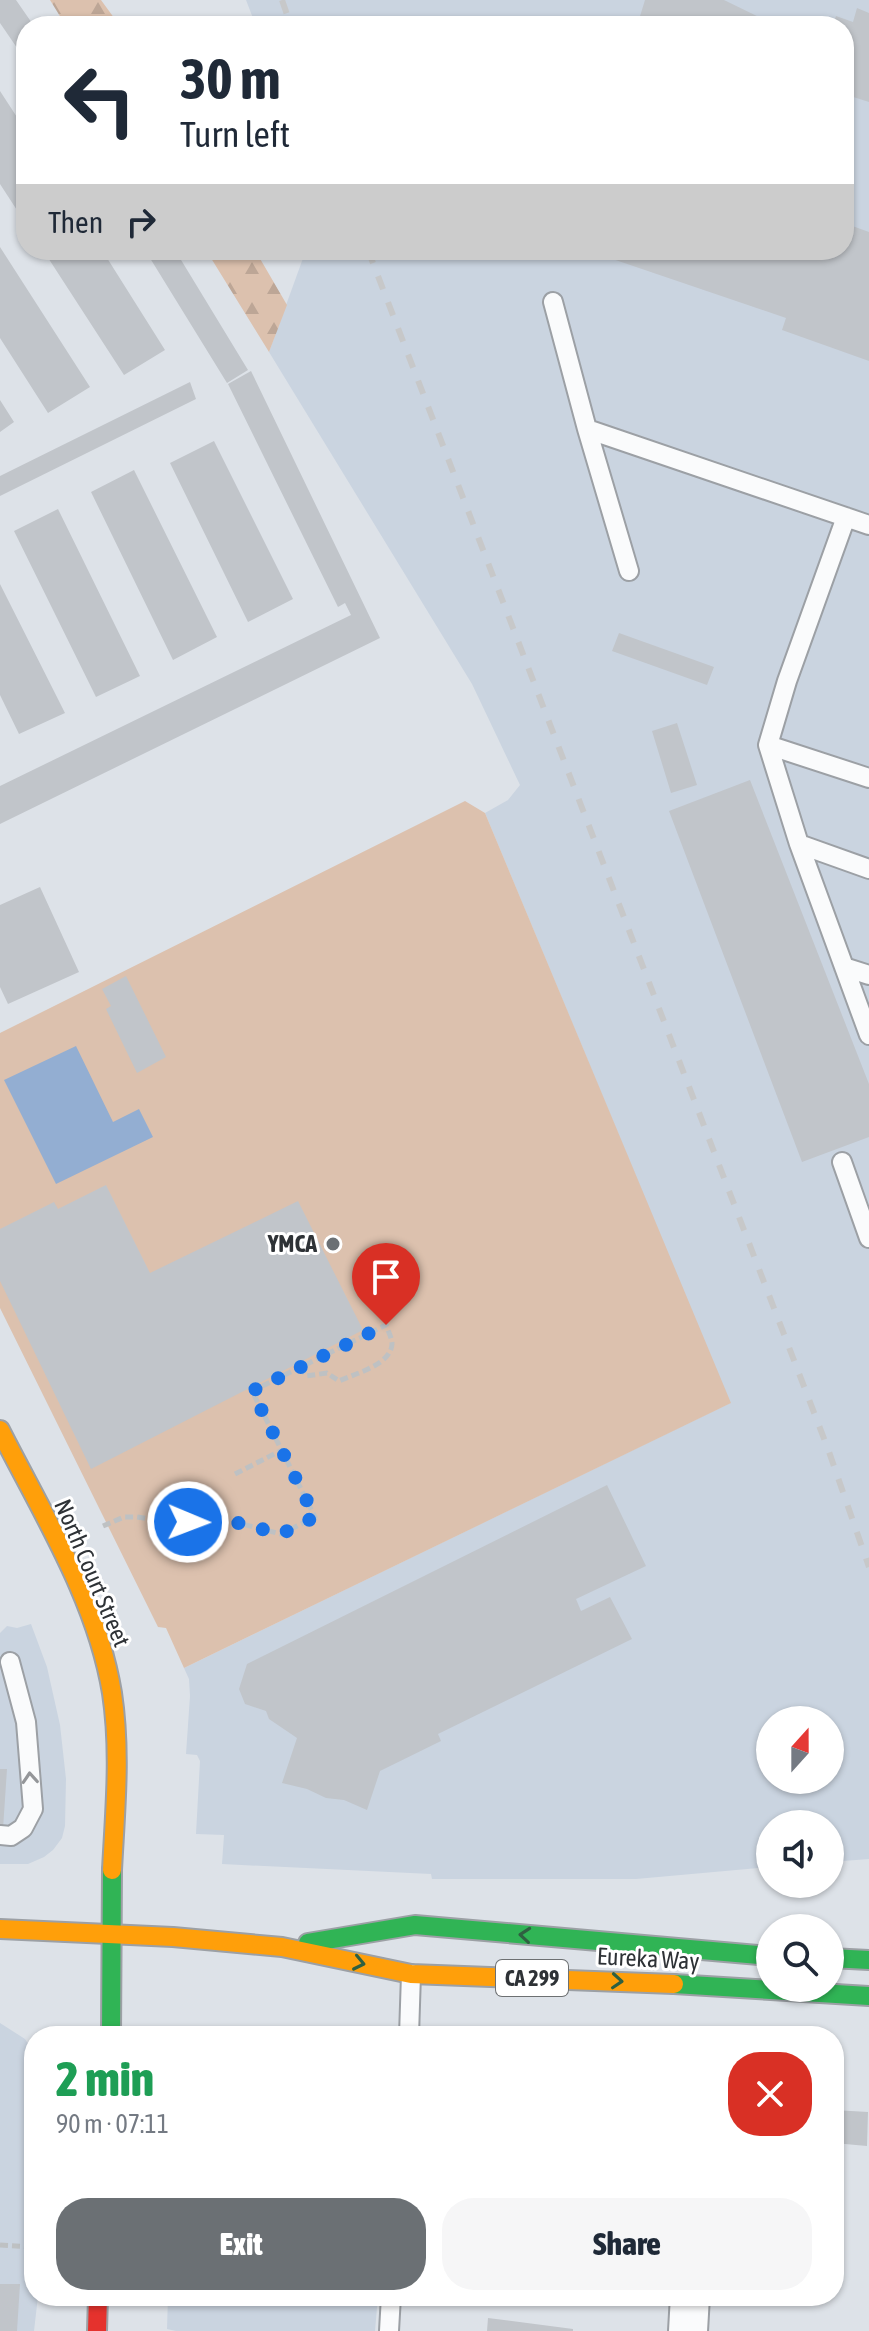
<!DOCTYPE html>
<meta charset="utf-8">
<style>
:root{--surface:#fff;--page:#f6f6f7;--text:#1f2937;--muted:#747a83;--accent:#6b7074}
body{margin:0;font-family:"Asap Condensed",sans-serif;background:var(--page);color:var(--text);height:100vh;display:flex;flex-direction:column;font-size:30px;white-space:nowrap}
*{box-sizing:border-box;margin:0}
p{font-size:26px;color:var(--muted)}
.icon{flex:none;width:44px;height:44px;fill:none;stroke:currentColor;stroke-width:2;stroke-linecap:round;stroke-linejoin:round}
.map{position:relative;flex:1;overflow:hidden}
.side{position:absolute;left:24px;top:2026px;width:820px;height:280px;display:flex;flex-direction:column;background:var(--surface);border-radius:32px;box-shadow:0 2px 6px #0004}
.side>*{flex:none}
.hud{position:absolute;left:16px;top:16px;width:838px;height:244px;border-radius:32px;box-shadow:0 2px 6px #0004;background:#fff;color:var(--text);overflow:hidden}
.needle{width:52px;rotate:21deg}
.buttons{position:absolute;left:756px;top:1706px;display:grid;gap:16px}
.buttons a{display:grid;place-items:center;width:88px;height:88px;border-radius:50%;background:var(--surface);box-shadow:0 2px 6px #0004;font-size:40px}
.pin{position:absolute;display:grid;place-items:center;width:68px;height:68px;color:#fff;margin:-82px -34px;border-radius:50% 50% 50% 0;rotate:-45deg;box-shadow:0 0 8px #0007}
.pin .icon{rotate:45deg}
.me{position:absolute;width:88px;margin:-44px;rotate:91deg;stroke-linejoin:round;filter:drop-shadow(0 0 6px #0008)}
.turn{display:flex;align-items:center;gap:28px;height:168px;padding:0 32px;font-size:36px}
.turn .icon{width:104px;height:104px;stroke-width:2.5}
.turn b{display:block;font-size:56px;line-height:68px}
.then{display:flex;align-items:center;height:76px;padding:0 32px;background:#0003;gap:16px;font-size:30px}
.round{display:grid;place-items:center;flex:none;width:84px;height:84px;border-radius:32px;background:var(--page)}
.summary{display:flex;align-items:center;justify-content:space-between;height:136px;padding:0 32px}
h1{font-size:48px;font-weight:800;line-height:60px;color:#1e9e55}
.action{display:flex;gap:16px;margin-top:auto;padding:16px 32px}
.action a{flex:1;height:92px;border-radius:32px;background:var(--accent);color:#fff;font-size:32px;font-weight:800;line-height:92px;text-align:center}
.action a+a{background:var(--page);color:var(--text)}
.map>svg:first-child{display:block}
.built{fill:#cad4e0;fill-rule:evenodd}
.forest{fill:url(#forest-firs)}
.garden{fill:#dcc1ae}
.water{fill:#93aed2}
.building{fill:#c1c5ca}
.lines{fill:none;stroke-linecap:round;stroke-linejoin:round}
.lane-casing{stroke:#9ca0a5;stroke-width:22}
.street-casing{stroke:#9ca0a5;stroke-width:42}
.fast-casing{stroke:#9ca0a5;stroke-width:22}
.slow-casing{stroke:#9ca0a5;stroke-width:22}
.jam-casing{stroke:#9ca0a5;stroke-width:22}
.path{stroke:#bec1c3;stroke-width:5;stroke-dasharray:8 4;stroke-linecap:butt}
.lane{stroke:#fafbfc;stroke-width:18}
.street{stroke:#fafbfc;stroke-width:38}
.fast{stroke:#30b455;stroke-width:18}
.slow{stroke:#ff9f0a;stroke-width:18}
.jam{stroke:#e5322d;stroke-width:18}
.rail{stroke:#c7c8c9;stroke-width:6;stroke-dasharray:14 14;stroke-linecap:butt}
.oneway{stroke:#949699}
.oneway2{stroke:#2f6041}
.route{stroke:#1a73e8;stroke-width:14;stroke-dasharray:0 25.2}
.poi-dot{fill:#6b7074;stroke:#fff;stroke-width:3}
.labels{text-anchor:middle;stroke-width:6;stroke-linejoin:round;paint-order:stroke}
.shield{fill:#fff;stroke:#6d7072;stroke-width:2}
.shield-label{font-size:22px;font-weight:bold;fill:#2e3236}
.poi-label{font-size:24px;font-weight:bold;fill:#2e3236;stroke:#fff;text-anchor:end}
.street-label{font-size:24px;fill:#2e3236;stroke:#fff}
</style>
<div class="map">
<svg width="869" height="2331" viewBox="0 0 869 2331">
<defs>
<pattern id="forest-firs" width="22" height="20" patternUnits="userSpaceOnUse" patternTransform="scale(2)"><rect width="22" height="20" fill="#dcc1ae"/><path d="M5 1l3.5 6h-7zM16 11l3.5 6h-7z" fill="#bda696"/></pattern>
</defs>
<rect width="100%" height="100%" fill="#dde2e8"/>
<!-- built -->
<path class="built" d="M246,0H869V1859L830,1862V1824H770V1867L636,1879H432L431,1874L222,1864L224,1835L196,1834L200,1761L197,1755L186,1754L190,1696L189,1679L184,1668L730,1403L485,813L508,800L520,785L472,684L269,352L306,250H844V26H256ZM770,1720H830V1780H770Z
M31,1624L47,1667L60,1725L66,1779L65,1826L62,1838L53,1850L44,1857L28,1864H0V1633L7,1626L17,1628Z
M0,2023L25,2039L34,2053V2296H38L34,2331H0Z
M168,2296H378L375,2331H176L167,2329Z"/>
<!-- forest -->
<path class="forest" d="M50,0H101L120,26H66Z
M206,250H255L287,305L269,352Z"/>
<!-- garden -->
<path class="garden" d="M465,801L485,813L731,1403L184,1668L166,1628L158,1627L0,1308V1033Z"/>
<!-- water -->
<path class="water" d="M76,1046L113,1122L139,1109L153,1137L56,1184L4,1080Z"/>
<!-- building -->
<path class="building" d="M0,0H16L34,26H26V61L0,23Z
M645,0H724L777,26H637Z
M857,8L869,13V102L844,94V26H833L836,16L853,22Z
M0,91L26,131V224L0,184Z
M844,223L869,232V361L782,330L786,318L589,251L844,250Z
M0,247L90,387L48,413L0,338Z
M43,250H102L165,350L124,375Z
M145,250H175L248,370L227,383Z
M251,371L380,638L0,824V786L351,615L345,603L338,607L228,384Z
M190,382L196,399L0,496V476Z
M0,400L14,422L0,432Z
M214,441L293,599L248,622L170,463Z
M134,470L217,637L173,660L91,492Z
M58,509L140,676L96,697L14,531Z
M0,584L65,713L19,734L0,695Z
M619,633L714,667L707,685L612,651Z
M677,723L697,785L671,793L652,731Z
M750,780L869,1084V1137L802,1162L669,811Z
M40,887L79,972L8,1004L0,987V905Z
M126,976L166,1057L137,1073L106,1009L111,1006L102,989Z
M106,1185L150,1273L298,1201L363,1330L91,1469L0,1281V1229L54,1202L58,1209Z
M607,1485L646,1566L576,1599L581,1611L610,1597L632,1639L438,1734L441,1741L380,1771L367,1810L344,1800L326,1798L307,1789L282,1783L297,1738L269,1719L266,1711L245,1704L239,1689L247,1664Z
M0,1769H7L3,1829H0Z
M834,2110L868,2112L867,2146L834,2143Z
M0,2284H20L17,2331H0Z
M488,2318L573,2329V2331H487Z"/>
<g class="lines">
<defs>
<path id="lane" d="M553,302L587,429L869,525
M587,429L629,571
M768,745L787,681L846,517
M869,778L768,745L799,844L869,1035
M799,844L869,869
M844,967L869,975
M842,1162L869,1238
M0,1835L11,1836L23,1828L33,1809L26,1722L10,1662
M409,2036L411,1974
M389,2331L391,2296"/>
<path id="street" d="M688,2331L690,2296"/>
<path id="fast" d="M308,1943L415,1925L770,1956
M830,1958L869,1960
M674,1984L869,1996
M111,2036L112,1870"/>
<path id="slow" d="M0,1430C42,1513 97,1600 112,1693C121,1752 115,1811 112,1870
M0,1929L173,1937L282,1947L411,1974L674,1984"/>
<path id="jam" d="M97,2331L98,2296"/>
</defs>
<!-- lane casing -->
<use href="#lane" class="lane-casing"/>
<!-- street casing -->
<use href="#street" class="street-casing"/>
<!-- fast casing -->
<use href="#fast" class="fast-casing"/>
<!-- slow casing -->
<use href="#slow" class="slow-casing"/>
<!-- jam casing -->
<use href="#jam" class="jam-casing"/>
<!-- path -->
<path class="path" d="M235,1474L282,1450
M103,1526L124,1517H137L170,1522L238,1523L281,1534L315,1517L252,1391L386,1325C388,1331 392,1338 392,1344C391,1365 354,1374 339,1381L327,1373L306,1376L300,1367
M0,2245L34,2247"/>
<!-- lane -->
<use href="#lane" class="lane"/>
<!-- street -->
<use href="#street" class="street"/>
<!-- fast -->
<use href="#fast" class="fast"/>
<!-- slow -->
<use href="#slow" class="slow"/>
<!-- jam -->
<use href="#jam" class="jam"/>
<!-- rail -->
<path class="rail" d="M282,0L291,26
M368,250L828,1449L869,1567"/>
</g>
<!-- one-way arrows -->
<defs><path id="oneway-chevron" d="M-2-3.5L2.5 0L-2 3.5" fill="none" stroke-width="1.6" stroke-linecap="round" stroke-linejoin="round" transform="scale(2)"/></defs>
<use class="oneway" href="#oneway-chevron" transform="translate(30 1778) rotate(-94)"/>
<g class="oneway2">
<use href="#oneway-chevron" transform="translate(525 1935) rotate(-175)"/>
<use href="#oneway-chevron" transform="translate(359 1963) rotate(12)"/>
<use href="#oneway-chevron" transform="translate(617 1981) rotate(4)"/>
</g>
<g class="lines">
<!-- route -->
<path class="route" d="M188,1522L238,1523L281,1534L315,1517L252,1391L386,1325"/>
</g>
<!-- markers -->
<circle class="poi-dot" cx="333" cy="1244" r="8"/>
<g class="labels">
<!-- shield labels -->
<rect class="shield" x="496" y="1960" width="72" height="36" rx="6"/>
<g class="shield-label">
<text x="532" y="1986">CA 299</text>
</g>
<!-- poi labels -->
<g class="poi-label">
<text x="317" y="1252">YMCA</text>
</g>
<!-- street labels -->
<g class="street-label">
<text transform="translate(92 1573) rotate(67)" y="8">North Court Street</text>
<text transform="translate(648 1959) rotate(3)" y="8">Eureka Way</text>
</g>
</g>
</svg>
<div class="buttons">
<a><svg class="needle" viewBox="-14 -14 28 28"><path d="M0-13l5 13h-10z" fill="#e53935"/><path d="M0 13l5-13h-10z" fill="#747a83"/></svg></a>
<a><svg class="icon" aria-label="sound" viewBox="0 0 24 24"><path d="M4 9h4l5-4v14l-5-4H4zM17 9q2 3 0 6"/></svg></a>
<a><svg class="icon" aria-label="search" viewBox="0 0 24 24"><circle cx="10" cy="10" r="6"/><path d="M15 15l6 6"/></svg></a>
</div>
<div class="pin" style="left:386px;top:1325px;background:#d93025"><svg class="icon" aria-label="arrive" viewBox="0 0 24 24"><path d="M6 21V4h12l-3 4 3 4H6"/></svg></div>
<svg class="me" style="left:188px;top:1522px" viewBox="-20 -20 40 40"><circle r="17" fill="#1a73e8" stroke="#fff" stroke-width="3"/><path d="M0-11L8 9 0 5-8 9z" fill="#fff"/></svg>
<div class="hud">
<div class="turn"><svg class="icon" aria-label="left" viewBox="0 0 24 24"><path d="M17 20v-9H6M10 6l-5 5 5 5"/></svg><div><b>30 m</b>Turn left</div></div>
<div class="then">Then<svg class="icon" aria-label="right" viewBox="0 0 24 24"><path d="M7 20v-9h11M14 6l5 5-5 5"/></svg></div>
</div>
<section class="side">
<div class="summary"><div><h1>2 min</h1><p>90 m · 07:11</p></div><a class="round" style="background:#d93025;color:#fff"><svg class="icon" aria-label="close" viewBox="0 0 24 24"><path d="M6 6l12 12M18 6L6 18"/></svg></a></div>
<div class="action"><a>Exit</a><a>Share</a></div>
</section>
</div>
